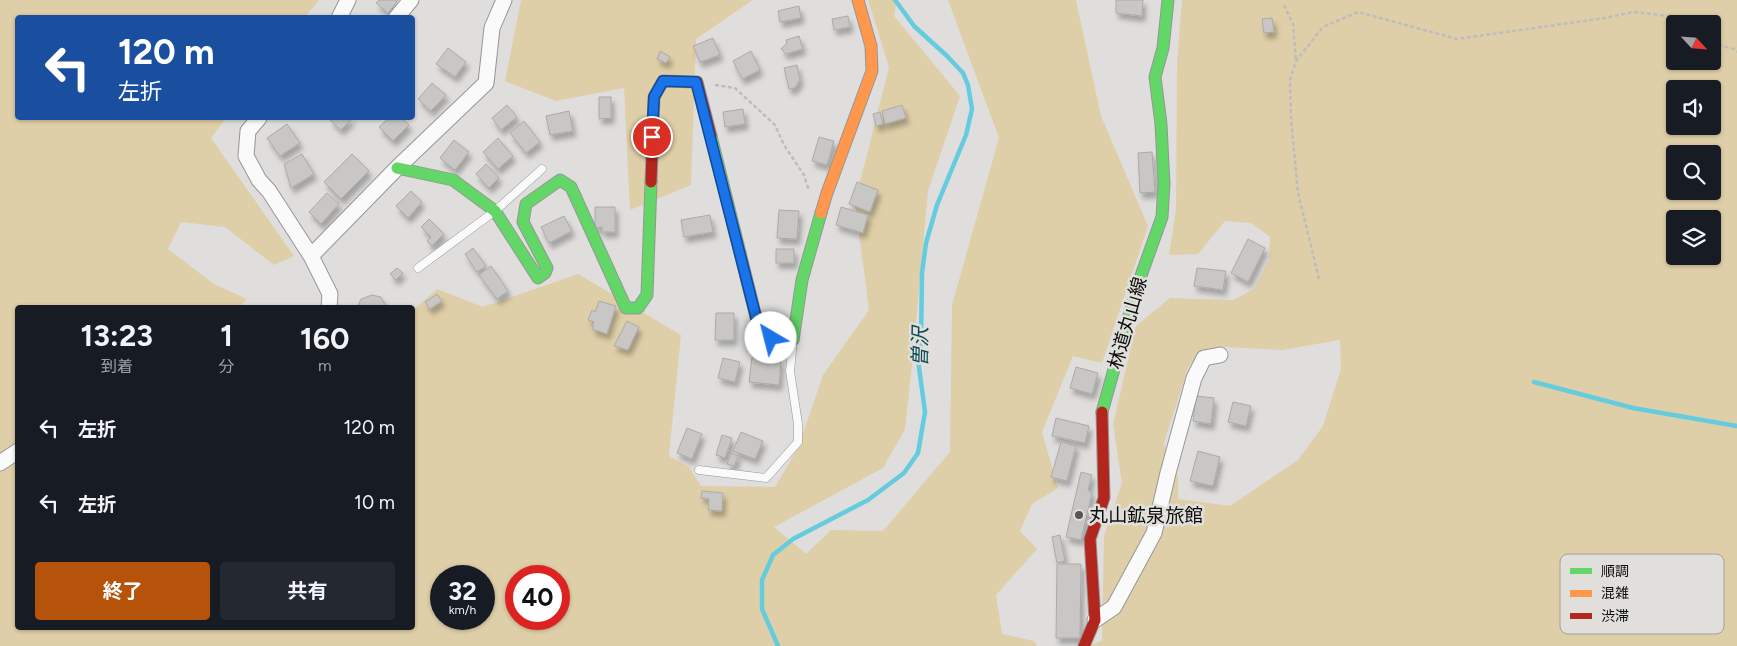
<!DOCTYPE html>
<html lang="ja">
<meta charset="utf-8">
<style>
:root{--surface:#171b24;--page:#242831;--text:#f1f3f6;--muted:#9ea1a6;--accent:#b45309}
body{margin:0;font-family:Figtree,"Noto Sans JP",sans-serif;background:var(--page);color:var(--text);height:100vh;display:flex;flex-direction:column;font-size:19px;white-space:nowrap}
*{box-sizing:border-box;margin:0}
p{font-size:16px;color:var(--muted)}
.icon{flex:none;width:28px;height:28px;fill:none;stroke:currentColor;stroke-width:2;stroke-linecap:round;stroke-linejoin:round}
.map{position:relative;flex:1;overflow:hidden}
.side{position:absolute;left:15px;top:305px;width:400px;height:325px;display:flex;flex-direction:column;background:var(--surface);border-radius:5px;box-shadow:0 1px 4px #0004}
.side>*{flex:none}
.guide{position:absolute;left:15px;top:15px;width:400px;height:105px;border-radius:5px;box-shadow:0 1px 4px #0004;background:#1a4fa0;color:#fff;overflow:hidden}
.needle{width:32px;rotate:116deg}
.buttons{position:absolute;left:1666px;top:15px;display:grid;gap:10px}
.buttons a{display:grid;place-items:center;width:55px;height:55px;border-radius:5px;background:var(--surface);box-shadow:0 1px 4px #0004;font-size:25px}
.speed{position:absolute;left:430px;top:565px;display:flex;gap:10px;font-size:25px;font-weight:700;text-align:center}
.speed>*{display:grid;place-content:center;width:65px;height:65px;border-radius:50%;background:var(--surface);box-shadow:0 1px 4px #0004;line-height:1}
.speed small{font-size:12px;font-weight:400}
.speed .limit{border:8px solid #d22;background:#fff;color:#111}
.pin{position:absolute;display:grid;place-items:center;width:42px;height:42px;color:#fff;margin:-21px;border:2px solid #fff;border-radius:50%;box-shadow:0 1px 5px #0007}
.me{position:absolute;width:55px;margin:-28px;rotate:323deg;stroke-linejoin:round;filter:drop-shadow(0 0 4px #0008)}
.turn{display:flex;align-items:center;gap:18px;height:105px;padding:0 20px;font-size:22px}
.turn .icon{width:65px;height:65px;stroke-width:2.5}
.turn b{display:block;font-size:35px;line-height:42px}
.eta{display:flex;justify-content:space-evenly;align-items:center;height:85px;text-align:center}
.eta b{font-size:30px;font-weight:700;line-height:35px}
.primary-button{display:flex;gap:10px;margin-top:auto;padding:10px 20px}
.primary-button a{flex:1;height:58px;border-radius:5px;background:var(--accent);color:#fff;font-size:20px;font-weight:700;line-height:58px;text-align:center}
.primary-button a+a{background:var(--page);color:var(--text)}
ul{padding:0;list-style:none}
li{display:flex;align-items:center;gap:15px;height:75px;padding:0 20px}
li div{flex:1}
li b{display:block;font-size:19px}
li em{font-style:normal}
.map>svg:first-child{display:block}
.green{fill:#dfcfa8;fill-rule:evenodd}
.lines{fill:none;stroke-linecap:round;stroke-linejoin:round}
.stream{stroke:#64ccde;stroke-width:4.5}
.building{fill:#c8c7c6;stroke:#abaaa9;filter:url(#shadow)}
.lane-casing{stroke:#979696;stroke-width:9}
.street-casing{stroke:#979696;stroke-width:17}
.fast-casing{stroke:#979696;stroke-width:13}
.slow-casing{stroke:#979696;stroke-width:13}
.jam-casing{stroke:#979696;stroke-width:13}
.path{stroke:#bdbdbd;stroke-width:2.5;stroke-dasharray:4 2.5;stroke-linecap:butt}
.lane{stroke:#fafafa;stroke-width:8}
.street{stroke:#fafafa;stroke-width:15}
.fast{stroke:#63d668;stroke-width:11}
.slow{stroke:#ff974d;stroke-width:11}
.jam{stroke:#b3261e;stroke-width:11}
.route-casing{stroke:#114b97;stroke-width:12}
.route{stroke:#1a73e8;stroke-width:9}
.poi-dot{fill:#565654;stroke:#e0dfdc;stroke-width:2}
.labels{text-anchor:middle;stroke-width:5;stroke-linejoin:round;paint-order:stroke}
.street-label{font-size:19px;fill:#0c0c0b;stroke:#e0dfdc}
.poi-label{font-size:19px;fill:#0c0c0b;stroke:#e0dfdc;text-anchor:start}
.water-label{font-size:20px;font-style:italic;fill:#0b4a54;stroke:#e0dfdc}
.key{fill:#e0dfdc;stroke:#a0a09d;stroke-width:1}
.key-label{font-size:14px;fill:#0c0c0b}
</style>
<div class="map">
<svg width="1737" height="646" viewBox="0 0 1737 646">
<defs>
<filter id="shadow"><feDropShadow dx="3" dy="5.5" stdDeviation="2.5" flood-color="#0004"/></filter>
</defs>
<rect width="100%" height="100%" fill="#dfdedd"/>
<!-- green -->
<path class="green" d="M0,0H319L305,17L18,18V118H226L211,138L294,256L274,265L225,227L181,222L168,249L214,284L247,299L239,307L18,308V628H412L413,310L437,289L483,307L578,274L681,335L669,456L689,467L701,486L775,487L798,448L823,375L869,310L855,202L889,67L868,0H897L894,16L960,96L928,191L913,356L905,429L883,468L774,527L806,554L831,530L883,531L950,452L952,305L999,138L948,0H1076L1101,116L1148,226L1102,363L1073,356L1042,432L1058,488L1032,504L1020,531L1037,549L996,595L1002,634L1034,641L1037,646H0ZM441,576H484V619H441ZM516,576H559V619H516Z
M521,0H753L696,39L691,185L630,210L624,88L556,101L505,81Z
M1182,0H1737V646H1087L1102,641L1104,536L1122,483L1113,424L1136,326L1170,298L1233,300L1254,289L1269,260L1270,237L1251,223L1225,221L1198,254L1169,255L1176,209L1177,63ZM1675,24H1712V61H1675ZM1675,89H1712V126H1675ZM1675,154H1712V191H1675ZM1675,219H1712V256H1675ZM1340,340L1341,369L1323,426L1298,460L1230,506L1178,499V477L1164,443L1188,368L1201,351L1225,347L1282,350Z"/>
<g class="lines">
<!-- stream -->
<path class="stream" d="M1534,382L1633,408L1737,426
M778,646L762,609V580L773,555L793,539L868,500L904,473L918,453L925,412L918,360L921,341L922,273L926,243L937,205L966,135L972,109L968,85L963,73L947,56L914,26L895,0"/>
</g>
<!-- building -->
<path class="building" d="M379,0H398L388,13L376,3Z
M1116,0H1143L1142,16L1116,13Z
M799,6L801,18L780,22L778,11Z
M848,16L850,27L834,30L832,19Z
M1272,18L1274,32L1264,33L1262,19Z
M799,36L803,49L786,54L781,49L787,43L786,40Z
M713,38L720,55L700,62L693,46Z
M448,48L466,62L455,77L436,64Z
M660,51L670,57L666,63L657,59Z
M751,51L760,70L742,79L733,61Z
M797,65L800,80L795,88L789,89L784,68Z
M432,83L446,95L431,111L418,99Z
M599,97H611V118L599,119Z
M507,105L517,117L501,130L492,118Z
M902,105L906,118L885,124L882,111Z
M743,109L745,124L725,127L723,112Z
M569,111L573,131L550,135L546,116Z
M880,112L883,124L876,126L873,114Z
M332,118H353L341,130L330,120Z
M389,118H402L409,125L393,141L379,127Z
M524,121L540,142L526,153L510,133Z
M287,124L300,143L280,156L267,138Z
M819,137L834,141L827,165L812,161Z
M498,138L513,156L498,169L483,152Z
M454,140L469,152L455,170L440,158Z
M1152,152L1155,192L1140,193L1138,153Z
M302,154L314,174L291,188L284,164Z
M352,154L369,171L341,199L324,182Z
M486,164L499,178L489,188L476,174Z
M857,182L878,190L870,212L849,204Z
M411,191L422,202L408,218L396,206Z
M327,193L339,204L321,224L309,212Z
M595,207H615V232H602V227L595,228Z
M841,207L868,215L863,233L836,225Z
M779,210L799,211L797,239L777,238Z
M710,215L713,232L684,237L681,220Z
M564,216L572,231L549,243L541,227Z
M429,219L444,234L432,246L427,241L431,237L421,227Z
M1248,239L1265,248L1248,282L1231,273Z
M473,248L486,266L477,272L465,254Z
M776,249H794V263H776Z
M491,266L508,291L497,299L479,275Z
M397,268L403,273L396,280L390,274Z
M1197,268L1226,271L1223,290L1194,286Z
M437,294L442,301L430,309L425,302Z
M372,295L381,297L387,308H357L361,299Z
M599,301L616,306L607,334L592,329L594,322L588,320L592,310L595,312Z
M716,313H734V340H715Z
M627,321L639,327L628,350L614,346Z
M752,357L781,360L779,385L749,382Z
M723,358L740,362L735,382L718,378Z
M1076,367L1098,373L1092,394L1070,388Z
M1196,396L1214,398L1211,424L1193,421Z
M1233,402L1251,406L1246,426L1228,422Z
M1056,418L1089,426L1085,443L1052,436Z
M687,428L702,434L692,459L677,453Z
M741,432L763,441L755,459L733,451Z
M722,435L732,438L725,458L716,455Z
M1061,442L1076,446L1067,481L1051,477Z
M1198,451L1220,457L1213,486L1190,481Z
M731,453L738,456L734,466L727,464Z
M1081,472L1092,475L1088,490L1092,493L1081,540L1066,537Z
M702,491L723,493L722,511L708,510L709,499L701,498Z
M1060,535L1065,561L1057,563L1052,537Z
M1057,564H1081L1080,638H1056Z"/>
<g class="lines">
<defs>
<path id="lane" d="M418,268L495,211L542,169
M699,470L766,478L798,442V424L790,371L793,340"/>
<path id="street" d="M339,18L348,0
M396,18L411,0
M259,118L248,131L246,156L259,180L269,191L311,256L330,294L329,308
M311,256L397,168L486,83L492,28L504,0
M0,463L18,451
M1095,620L1114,607L1154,533L1168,473L1194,378L1204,358L1220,355"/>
<path id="fast" d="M711,136L758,325L771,338L793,340L802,280L821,213
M397,168L453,180L495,211L538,278L545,273L547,268L523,222L526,204L560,180L571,187L626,308H638L647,295L651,182
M1102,412L1138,284L1162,217L1164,184L1161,124L1155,77L1163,48L1168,0"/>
<path id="slow" d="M821,213L827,193L872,71L871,46L858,0"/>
<path id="jam" d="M651,182L654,97L663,81L697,82L711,136
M1084,646L1095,620L1090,539L1104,498L1102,412"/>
</defs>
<!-- lane casing -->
<use href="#lane" class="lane-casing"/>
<!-- street casing -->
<use href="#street" class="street-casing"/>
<!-- fast casing -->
<use href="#fast" class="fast-casing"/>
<!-- slow casing -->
<use href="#slow" class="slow-casing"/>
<!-- jam casing -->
<use href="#jam" class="jam-casing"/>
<!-- path -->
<path class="path" d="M1284,5L1293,24L1296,61
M1712,43L1734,49L1737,52
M715,85L735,88L775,125L784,145L804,175L809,191
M1319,279L1298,193L1291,119L1290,80L1296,61L1323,27L1358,12L1457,39L1605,18L1633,12L1669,16L1686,24"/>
<!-- lane -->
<use href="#lane" class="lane"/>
<!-- street -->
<use href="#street" class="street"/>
<!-- fast -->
<use href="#fast" class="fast"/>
<!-- slow -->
<use href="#slow" class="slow"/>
<!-- jam -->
<use href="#jam" class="jam"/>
</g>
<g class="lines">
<defs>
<path id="route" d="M652,137L654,97L663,81L696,82L758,325L771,338"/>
</defs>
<!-- route casing -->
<use href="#route" class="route-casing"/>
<!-- route -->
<use href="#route" class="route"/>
</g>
<!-- markers -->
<circle class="poi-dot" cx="1079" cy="515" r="5"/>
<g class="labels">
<!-- street labels -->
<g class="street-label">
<text transform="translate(1127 323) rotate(-74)" y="7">林道丸山線</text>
</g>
<!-- poi labels -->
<g class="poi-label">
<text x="1089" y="522">丸山鉱泉旅館</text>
</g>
<!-- water labels -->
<g class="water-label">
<text transform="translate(920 347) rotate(-89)" y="7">曽沢</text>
</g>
</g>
<!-- legend -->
<rect x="1560" y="554" width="164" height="80" rx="8" class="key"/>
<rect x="1570" y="568" width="22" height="6" fill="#63d668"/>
<rect x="1570" y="590" width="22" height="7" fill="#ff974d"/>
<rect x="1570" y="613" width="22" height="6" fill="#b3261e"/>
<g class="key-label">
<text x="1601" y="576">順調</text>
<text x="1601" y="598">混雑</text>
<text x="1601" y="621">渋滞</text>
</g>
</svg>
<div class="buttons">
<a><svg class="needle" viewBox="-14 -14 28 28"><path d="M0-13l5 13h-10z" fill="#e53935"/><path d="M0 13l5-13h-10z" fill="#9ea1a6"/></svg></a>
<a><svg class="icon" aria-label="sound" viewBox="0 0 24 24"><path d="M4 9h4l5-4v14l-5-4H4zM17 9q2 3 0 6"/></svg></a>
<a><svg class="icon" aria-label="search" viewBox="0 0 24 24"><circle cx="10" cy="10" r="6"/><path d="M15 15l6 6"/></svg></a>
<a><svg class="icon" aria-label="layers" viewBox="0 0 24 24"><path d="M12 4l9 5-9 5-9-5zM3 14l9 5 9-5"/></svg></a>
</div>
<div class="speed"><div>32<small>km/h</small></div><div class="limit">40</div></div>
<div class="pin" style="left:652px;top:137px;background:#d93025"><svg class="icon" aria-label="arrive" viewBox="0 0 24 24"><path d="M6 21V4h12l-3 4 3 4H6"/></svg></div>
<svg class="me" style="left:771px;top:338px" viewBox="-20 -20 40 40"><circle r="19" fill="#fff"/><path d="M0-13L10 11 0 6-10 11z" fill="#1a73e8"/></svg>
<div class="guide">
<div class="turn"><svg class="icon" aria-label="left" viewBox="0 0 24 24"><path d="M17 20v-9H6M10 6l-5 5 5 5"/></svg><div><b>120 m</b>左折</div></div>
</div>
<section class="side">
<div class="eta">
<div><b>13:23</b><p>到着</p></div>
<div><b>1</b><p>分</p></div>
<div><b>160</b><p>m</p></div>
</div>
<ul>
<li><svg class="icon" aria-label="left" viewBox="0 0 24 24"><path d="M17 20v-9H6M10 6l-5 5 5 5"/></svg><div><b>左折</b></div><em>120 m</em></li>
<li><svg class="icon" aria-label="left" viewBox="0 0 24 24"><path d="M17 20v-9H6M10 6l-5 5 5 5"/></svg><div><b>左折</b></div><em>10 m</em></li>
</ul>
<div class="primary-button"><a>終了</a><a>共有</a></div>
</section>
</div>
